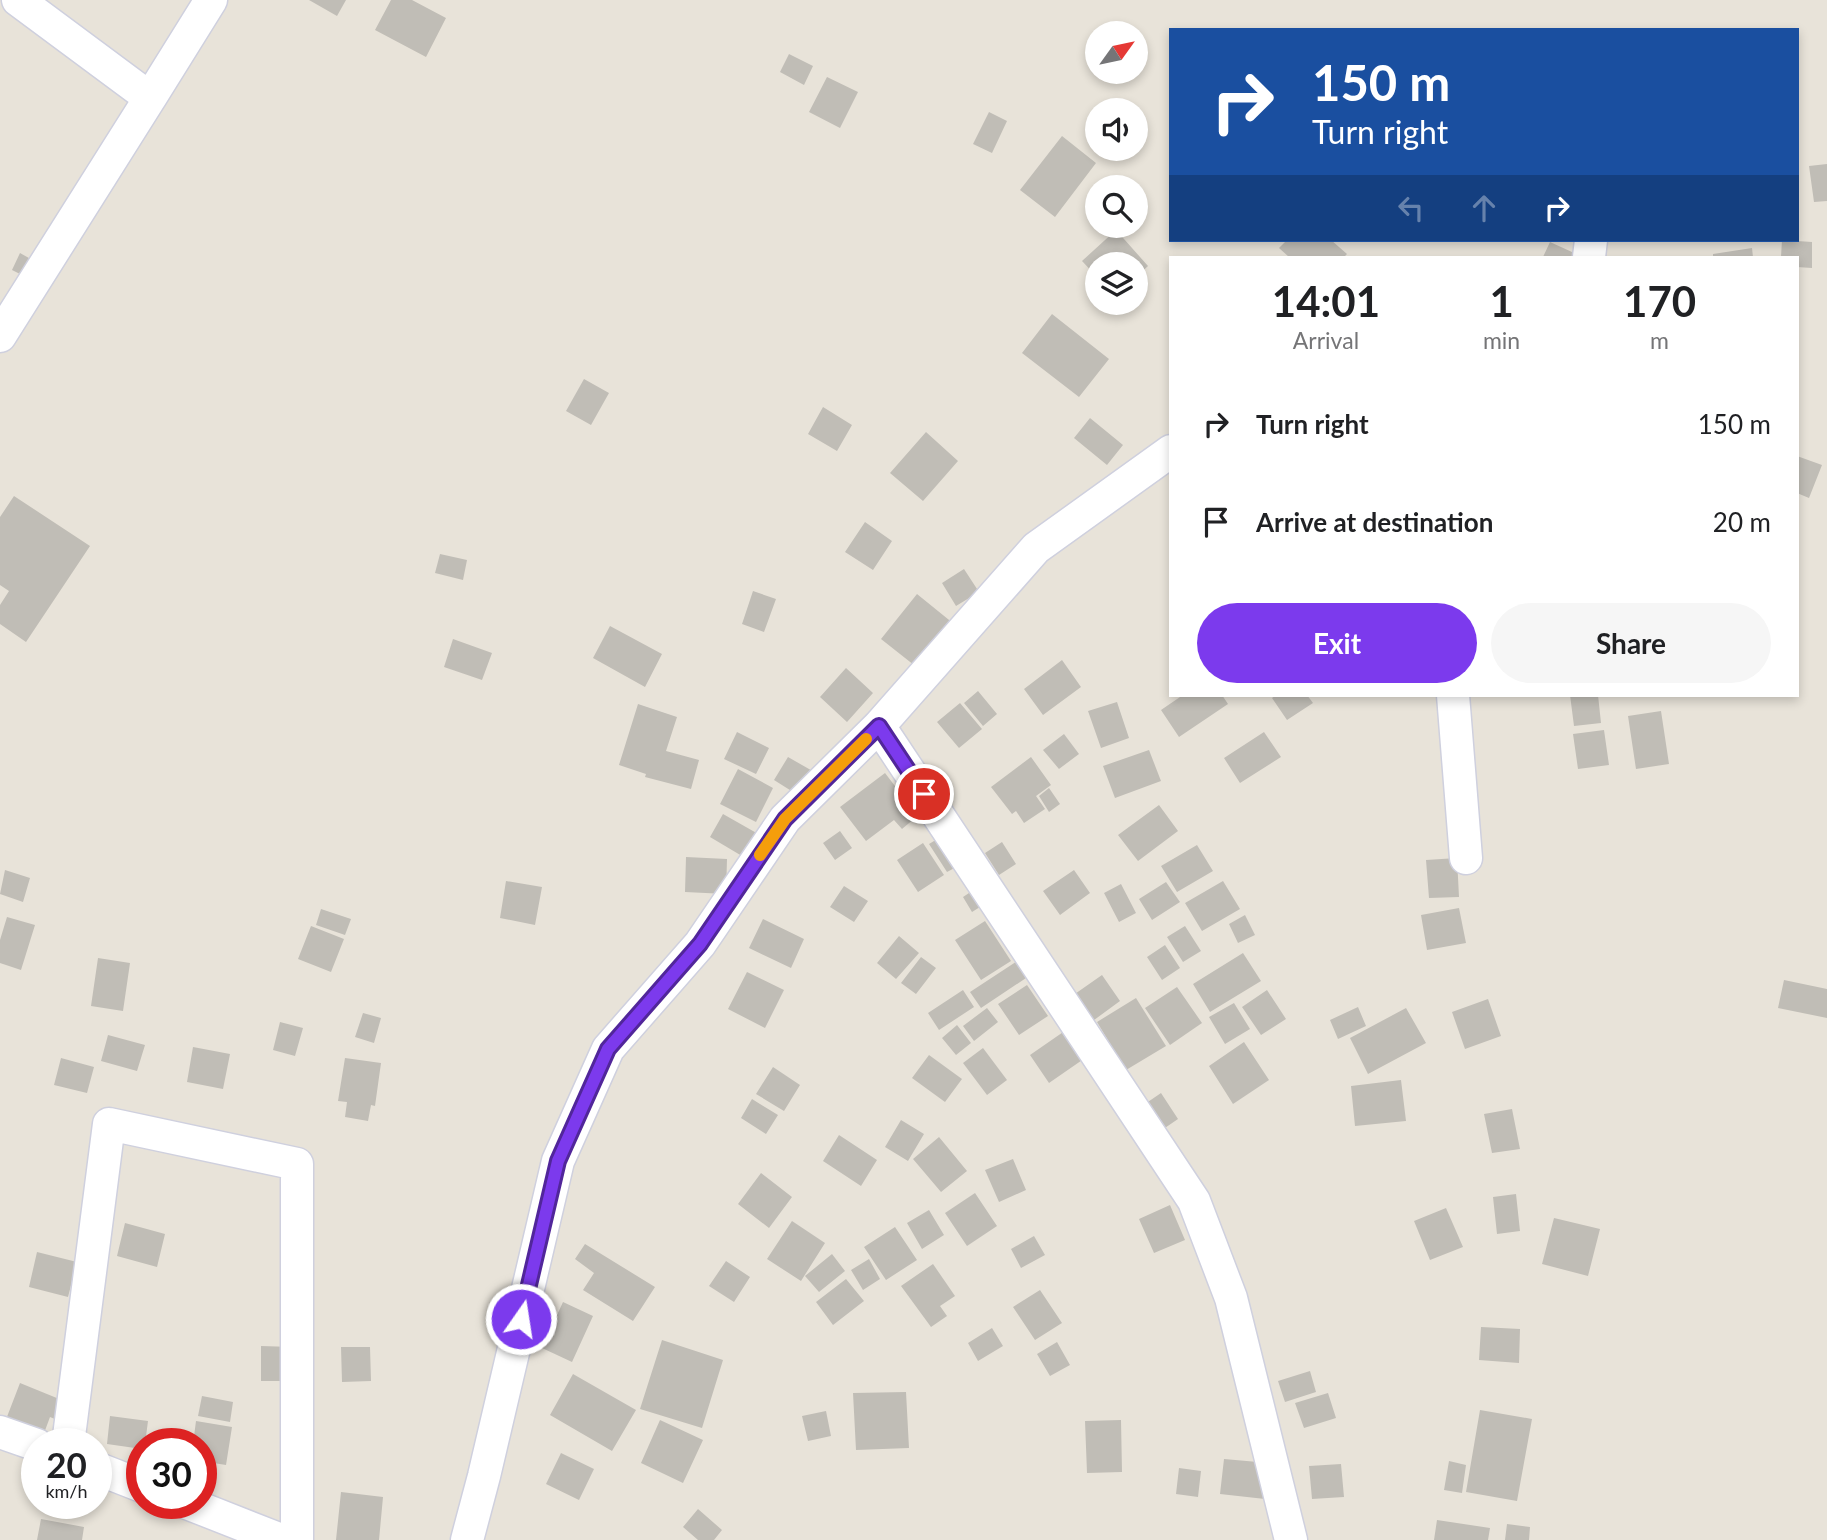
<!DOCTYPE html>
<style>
:root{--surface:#fff;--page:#f6f6f6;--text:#202124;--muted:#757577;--accent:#7c3aed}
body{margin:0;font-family:Lato,sans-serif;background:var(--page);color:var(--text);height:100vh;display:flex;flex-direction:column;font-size:26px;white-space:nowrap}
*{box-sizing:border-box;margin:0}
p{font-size:23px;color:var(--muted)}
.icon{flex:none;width:38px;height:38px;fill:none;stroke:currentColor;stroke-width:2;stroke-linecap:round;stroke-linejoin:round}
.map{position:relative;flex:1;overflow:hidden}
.drawer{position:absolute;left:1169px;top:256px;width:630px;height:441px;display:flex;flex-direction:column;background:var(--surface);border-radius:0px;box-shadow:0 4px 10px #0003}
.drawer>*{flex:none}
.hud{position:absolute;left:1169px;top:28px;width:630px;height:214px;border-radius:0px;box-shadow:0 4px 10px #0003;background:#1a4fa0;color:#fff;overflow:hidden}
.needle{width:46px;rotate:57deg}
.controls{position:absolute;left:1085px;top:21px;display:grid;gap:14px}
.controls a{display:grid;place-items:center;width:63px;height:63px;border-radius:50%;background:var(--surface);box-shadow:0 4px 10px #0003;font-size:35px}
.speed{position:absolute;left:21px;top:1428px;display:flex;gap:14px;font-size:35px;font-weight:700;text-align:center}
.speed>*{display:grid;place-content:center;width:91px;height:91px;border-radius:50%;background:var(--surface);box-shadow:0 4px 10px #0003;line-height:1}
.speed small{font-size:18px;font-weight:400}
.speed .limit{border:10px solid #d22;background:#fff;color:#111}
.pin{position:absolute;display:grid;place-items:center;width:60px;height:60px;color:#fff;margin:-30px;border:4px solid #fff;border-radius:50%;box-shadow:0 2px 7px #0007}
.me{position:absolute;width:77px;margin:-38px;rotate:13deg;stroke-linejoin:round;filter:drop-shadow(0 0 5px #0008)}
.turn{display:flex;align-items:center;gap:24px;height:147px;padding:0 28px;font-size:32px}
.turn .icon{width:91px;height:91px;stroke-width:2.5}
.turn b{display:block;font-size:49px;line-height:60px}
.lanes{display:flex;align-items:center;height:66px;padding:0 28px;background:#0003;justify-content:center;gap:35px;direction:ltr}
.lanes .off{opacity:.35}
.eta{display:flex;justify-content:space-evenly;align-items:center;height:119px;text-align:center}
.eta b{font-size:42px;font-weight:700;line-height:49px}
.button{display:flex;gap:14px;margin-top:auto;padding:14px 28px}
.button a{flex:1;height:80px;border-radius:42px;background:var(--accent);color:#fff;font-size:28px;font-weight:700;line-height:80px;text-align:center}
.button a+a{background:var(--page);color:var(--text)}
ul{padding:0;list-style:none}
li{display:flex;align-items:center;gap:21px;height:98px;padding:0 28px}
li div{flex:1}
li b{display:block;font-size:26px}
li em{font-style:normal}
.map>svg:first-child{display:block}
.building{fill:#c0bdb6}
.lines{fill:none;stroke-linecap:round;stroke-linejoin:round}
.minor-casing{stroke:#cfd0de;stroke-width:35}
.minor{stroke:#fff;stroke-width:32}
.route-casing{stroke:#51269a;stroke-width:18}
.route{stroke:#7c3aed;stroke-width:12}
.slow{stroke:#f59e0b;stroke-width:12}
</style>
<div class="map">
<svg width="1827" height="1540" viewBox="0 0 1827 1540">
<rect width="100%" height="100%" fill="#e8e3d9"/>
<!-- building -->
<path class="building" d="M309,0H346L337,16Z
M391,0H412L446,18L426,57L375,30Z
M789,54L813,66L804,85L780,72Z
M827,77L858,92L840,128L809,112Z
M989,112L1007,121L992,153L973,144Z
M1062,136L1096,163L1055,217L1020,190Z
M1827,164V201L1814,202L1809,166Z
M1116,230L1148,266L1136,277V264H1097V277L1082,261Z
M1287,240H1331L1347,254L1344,257H1289L1279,248Z
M1782,240L1812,242V268L1797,267V257H1781Z
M1550,242L1583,257H1543Z
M1752,248L1753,257H1713V254Z
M20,253L36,262L28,278L12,270Z
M1052,314L1109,359L1079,397L1022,353Z
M584,379L609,393L591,425L566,411Z
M823,407L852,425L837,451L808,434Z
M1090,418L1123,445L1107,465L1074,438Z
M926,432L958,461L923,501L890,473Z
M1797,456L1822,465L1809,498L1797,493Z
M14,496L90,546L26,642L0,624V605L9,591L0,585V517Z
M865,522L892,541L873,570L845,552Z
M440,554L467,560L463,580L435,573Z
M964,569L979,592L956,606L942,583Z
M753,591L776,599L764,632L742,624Z
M917,594L954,624L919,669L881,639Z
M610,626L662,654L645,687L593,658Z
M453,639L492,653L482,680L444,667Z
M1062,660L1081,687L1043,715L1024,689Z
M846,668L873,693L847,722L820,697Z
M978,691L997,714L983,726L964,703Z
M1183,695H1222L1228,704L1179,737L1161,710Z
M1276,695H1307L1313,703L1287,720L1272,698Z
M1570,695H1598L1601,723L1574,726Z
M1117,702L1129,738L1101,748L1088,711Z
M960,703L982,729L959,748L937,722Z
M638,704L677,717L666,751L699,760L691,789L645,777L646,774L619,765Z
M1661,711L1669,764L1636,769L1628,716Z
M1604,730L1609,765L1578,769L1573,734Z
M737,732L769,748L756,774L724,759Z
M1264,732L1281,757L1240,783L1224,758Z
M1064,734L1079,754L1059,769L1043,750Z
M1149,750L1161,781L1115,798L1103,766Z
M788,757L816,773L801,797L774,780Z
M1031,757L1051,785L1036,796L1045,809L1024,823L1016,811L1012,814L991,787Z
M738,769L773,788L756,822L720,804Z
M885,773L911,807L908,809L915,818L902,829L894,820L866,841L840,807Z
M1049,788L1060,804L1049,812L1039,796Z
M1159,805L1178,831L1138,861L1118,835Z
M723,814L760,835L747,859L710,837Z
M840,831L852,848L835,860L823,843Z
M944,835L962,864L947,872L929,844Z
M1002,842L1016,864L999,875L985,853Z
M923,843L944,875L918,892L897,860Z
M1197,845L1213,871L1177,892L1161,866Z
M686,857L727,859L726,894L685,892Z
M1457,858L1459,897L1429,898L1426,860Z
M5,870L30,878L23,902L0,894Z
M1074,870L1090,893L1060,915L1043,891Z
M506,881L542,887L535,925L500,918Z
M1223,881L1240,909L1202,931L1185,903Z
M1166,882L1180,902L1152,920L1139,899Z
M1121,884L1136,913L1119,922L1104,893Z
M844,886L868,901L854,922L830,907Z
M978,887L988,902L972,912L963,897Z
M1459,908L1466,943L1427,950L1421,915Z
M321,909L351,919L345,935L316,925Z
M1245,915L1255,935L1238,943L1229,924Z
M7,917L35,925L21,970L0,963V940Z
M763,919L804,939L791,968L749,948Z
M985,921L1011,961L981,980L955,940Z
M311,926L344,939L331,972L298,959Z
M1185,926L1201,951L1183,962L1167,937Z
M899,936L919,953L896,979L877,963Z
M1165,945L1180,968L1162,980L1147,957Z
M1243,953L1261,981L1210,1012L1193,984Z
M921,957L936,968L916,994L901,983Z
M98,958L130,963L123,1011L91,1006Z
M1022,958L1032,974L981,1008L970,992Z
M747,972L784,990L765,1028L728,1009Z
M1102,975L1120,1001L1090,1023L1072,996Z
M1784,980L1827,989V1018L1778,1008Z
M1027,985L1048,1016L1019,1035L998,1004Z
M1177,987L1202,1023L1170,1045L1145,1008Z
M963,990L974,1007L939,1030L928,1013Z
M1267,990L1286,1019L1261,1035L1242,1007Z
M1136,998L1166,1046L1126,1070L1097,1022Z
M1488,999L1501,1036L1465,1049L1452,1012Z
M1234,1003L1250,1029L1225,1044L1209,1017Z
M1358,1007L1366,1026L1338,1039L1330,1020Z
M987,1008L998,1022L974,1041L963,1026Z
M1406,1008L1426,1043L1368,1074L1350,1038Z
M363,1013L381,1018L374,1043L355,1037Z
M280,1022L303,1028L295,1056L273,1050Z
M957,1025L971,1043L956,1055L942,1038Z
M1069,1028L1088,1056L1049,1083L1030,1055Z
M108,1035L145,1045L137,1071L101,1061Z
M1244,1042L1269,1080L1233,1104L1209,1066Z
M193,1047L230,1054L223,1089L187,1082Z
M983,1048L1007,1080L987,1095L963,1063Z
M929,1055L962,1079L945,1102L912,1078Z
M61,1058L94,1067L87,1093L54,1085Z
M345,1058L381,1063L375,1106L371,1105L368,1121L345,1117L347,1102L338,1101Z
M773,1067L800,1085L784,1111L756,1094Z
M1401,1080L1406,1121L1355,1126L1351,1086Z
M1161,1093L1178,1119L1159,1132L1142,1106Z
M752,1099L778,1115L766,1134L741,1118Z
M1512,1109L1520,1149L1492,1153L1484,1114Z
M901,1120L924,1134L908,1161L885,1147Z
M839,1135L877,1160L861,1186L823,1161Z
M939,1137L967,1171L941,1192L913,1159Z
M1013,1159L1026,1190L999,1202L985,1170Z
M761,1173L792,1197L769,1228L738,1204Z
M975,1193L997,1226L967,1246L945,1213Z
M1516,1194L1520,1231L1497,1234L1493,1197Z
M1170,1205L1185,1240L1154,1253L1139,1219Z
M1446,1208L1463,1247L1430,1260L1414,1221Z
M929,1210L944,1235L922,1249L907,1223Z
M1554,1218L1600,1229L1588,1276L1542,1264Z
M792,1221L825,1243L801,1281L767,1259Z
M125,1223L165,1234L157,1267L117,1256Z
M895,1227L917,1260L886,1280L864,1247Z
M1034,1236L1045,1255L1021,1268L1011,1249Z
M585,1244L655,1287L633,1321L583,1290L594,1273L575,1259Z
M37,1252L77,1262L68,1297L29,1287Z
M832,1254L845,1271L819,1292L805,1276Z
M869,1259L880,1279L863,1290L851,1270Z
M726,1261L750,1277L734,1302L709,1286Z
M933,1264L955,1296L940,1306L947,1316L931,1327L901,1286Z
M846,1279L864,1301L833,1325L816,1302Z
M1040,1290L1062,1323L1035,1340L1013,1307Z
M563,1302L593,1316L572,1362L542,1348Z
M1481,1327L1520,1329L1519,1363L1479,1360Z
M992,1328L1003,1346L978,1361L968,1343Z
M662,1340L723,1360L702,1428L640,1409Z
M1057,1342L1070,1365L1050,1376L1037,1354Z
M261,1346L293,1347V1381H261Z
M341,1347H370L371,1381L342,1382Z
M1310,1371L1316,1392L1285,1402L1278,1381Z
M573,1374L636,1410L612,1451L550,1415Z
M20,1383L69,1403L62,1422L50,1417L43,1436L5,1422Z
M906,1392L909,1448L856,1450L853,1393Z
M1328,1393L1336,1418L1304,1428L1295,1403Z
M202,1396L233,1402L230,1422L198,1416Z
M1480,1410L1532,1419L1517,1501L1466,1492Z
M826,1411L831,1436L808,1441L802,1416Z
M110,1416L148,1421L145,1444H142V1449L107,1444Z
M660,1420L703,1440L683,1483L641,1463Z
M1121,1420L1122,1472L1087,1473L1085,1421Z
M196,1421L232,1427L226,1465L201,1461V1444H193Z
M561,1453L594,1469L579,1500L546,1484Z
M1224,1459L1269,1463L1265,1499L1220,1494Z
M1449,1461L1466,1465L1462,1493L1444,1490Z
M1341,1464L1344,1497L1312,1499L1309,1466Z
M1179,1468L1201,1471L1198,1497L1176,1494Z
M341,1492L383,1497L379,1540H336Z
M698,1509L722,1530L714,1540H698L683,1527Z
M41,1519L84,1527L82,1540H37Z
M1437,1520L1490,1528L1488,1540H1434Z
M1507,1524L1530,1527L1529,1540H1505Z"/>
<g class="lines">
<defs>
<path id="minor" d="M150,98L211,0
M1589,257L1591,240
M0,336L150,98L18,0
M1453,695L1466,858
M879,726L1194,1201L1231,1298L1291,1540
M0,1432L37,1445
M68,1444L109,1124L297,1164V1540
M96,1468L142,1486
M187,1503L281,1540
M467,1540L484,1476L558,1161L608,1049L700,944L785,819L879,726L1036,548L1171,451"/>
</defs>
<!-- minor casing -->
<use href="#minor" class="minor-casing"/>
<!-- minor -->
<use href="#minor" class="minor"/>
</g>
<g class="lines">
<defs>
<path id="route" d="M521,1319L558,1161L608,1049L700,944L785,819L879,726L924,794"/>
</defs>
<!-- route casing -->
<use href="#route" class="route-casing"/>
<!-- route -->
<use href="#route" class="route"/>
<!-- slow -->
<path class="slow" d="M760,855L785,819L866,739"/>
</g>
</svg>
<div class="controls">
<a><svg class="needle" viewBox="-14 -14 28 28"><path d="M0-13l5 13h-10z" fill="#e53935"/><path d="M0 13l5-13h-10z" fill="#757577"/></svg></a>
<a><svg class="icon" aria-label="sound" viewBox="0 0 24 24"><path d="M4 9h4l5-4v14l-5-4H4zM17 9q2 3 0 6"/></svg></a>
<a><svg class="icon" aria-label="search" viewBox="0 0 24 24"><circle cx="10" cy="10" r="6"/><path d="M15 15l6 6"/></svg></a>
<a><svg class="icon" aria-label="layers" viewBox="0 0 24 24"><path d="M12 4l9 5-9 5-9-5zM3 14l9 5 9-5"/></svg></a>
</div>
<div class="speed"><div>20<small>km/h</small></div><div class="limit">30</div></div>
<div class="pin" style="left:924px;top:794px;background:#d93025"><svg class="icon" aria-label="arrive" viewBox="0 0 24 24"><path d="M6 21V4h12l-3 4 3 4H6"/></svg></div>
<svg class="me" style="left:521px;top:1319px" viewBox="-20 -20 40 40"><circle r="17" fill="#7c3aed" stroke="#fff" stroke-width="3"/><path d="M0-11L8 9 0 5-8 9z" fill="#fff"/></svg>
<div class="hud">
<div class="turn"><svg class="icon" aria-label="right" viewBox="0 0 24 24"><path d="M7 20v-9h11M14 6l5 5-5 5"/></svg><div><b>150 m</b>Turn right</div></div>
<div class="lanes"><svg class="icon off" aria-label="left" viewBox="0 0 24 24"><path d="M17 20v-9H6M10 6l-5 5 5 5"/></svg><svg class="icon off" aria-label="ahead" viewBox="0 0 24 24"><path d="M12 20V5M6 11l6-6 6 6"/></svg><svg class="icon" aria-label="right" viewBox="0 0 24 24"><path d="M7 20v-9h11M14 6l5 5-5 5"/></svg></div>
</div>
<section class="drawer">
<div class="eta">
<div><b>14:01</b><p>Arrival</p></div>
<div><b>1</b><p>min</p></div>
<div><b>170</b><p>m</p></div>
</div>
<ul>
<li><svg class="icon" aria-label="right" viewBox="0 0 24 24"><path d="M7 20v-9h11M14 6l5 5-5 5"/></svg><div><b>Turn right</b></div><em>150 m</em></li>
<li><svg class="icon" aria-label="arrive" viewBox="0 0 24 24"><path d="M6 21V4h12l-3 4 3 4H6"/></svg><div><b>Arrive at destination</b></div><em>20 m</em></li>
</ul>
<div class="button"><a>Exit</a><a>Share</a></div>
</section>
</div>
